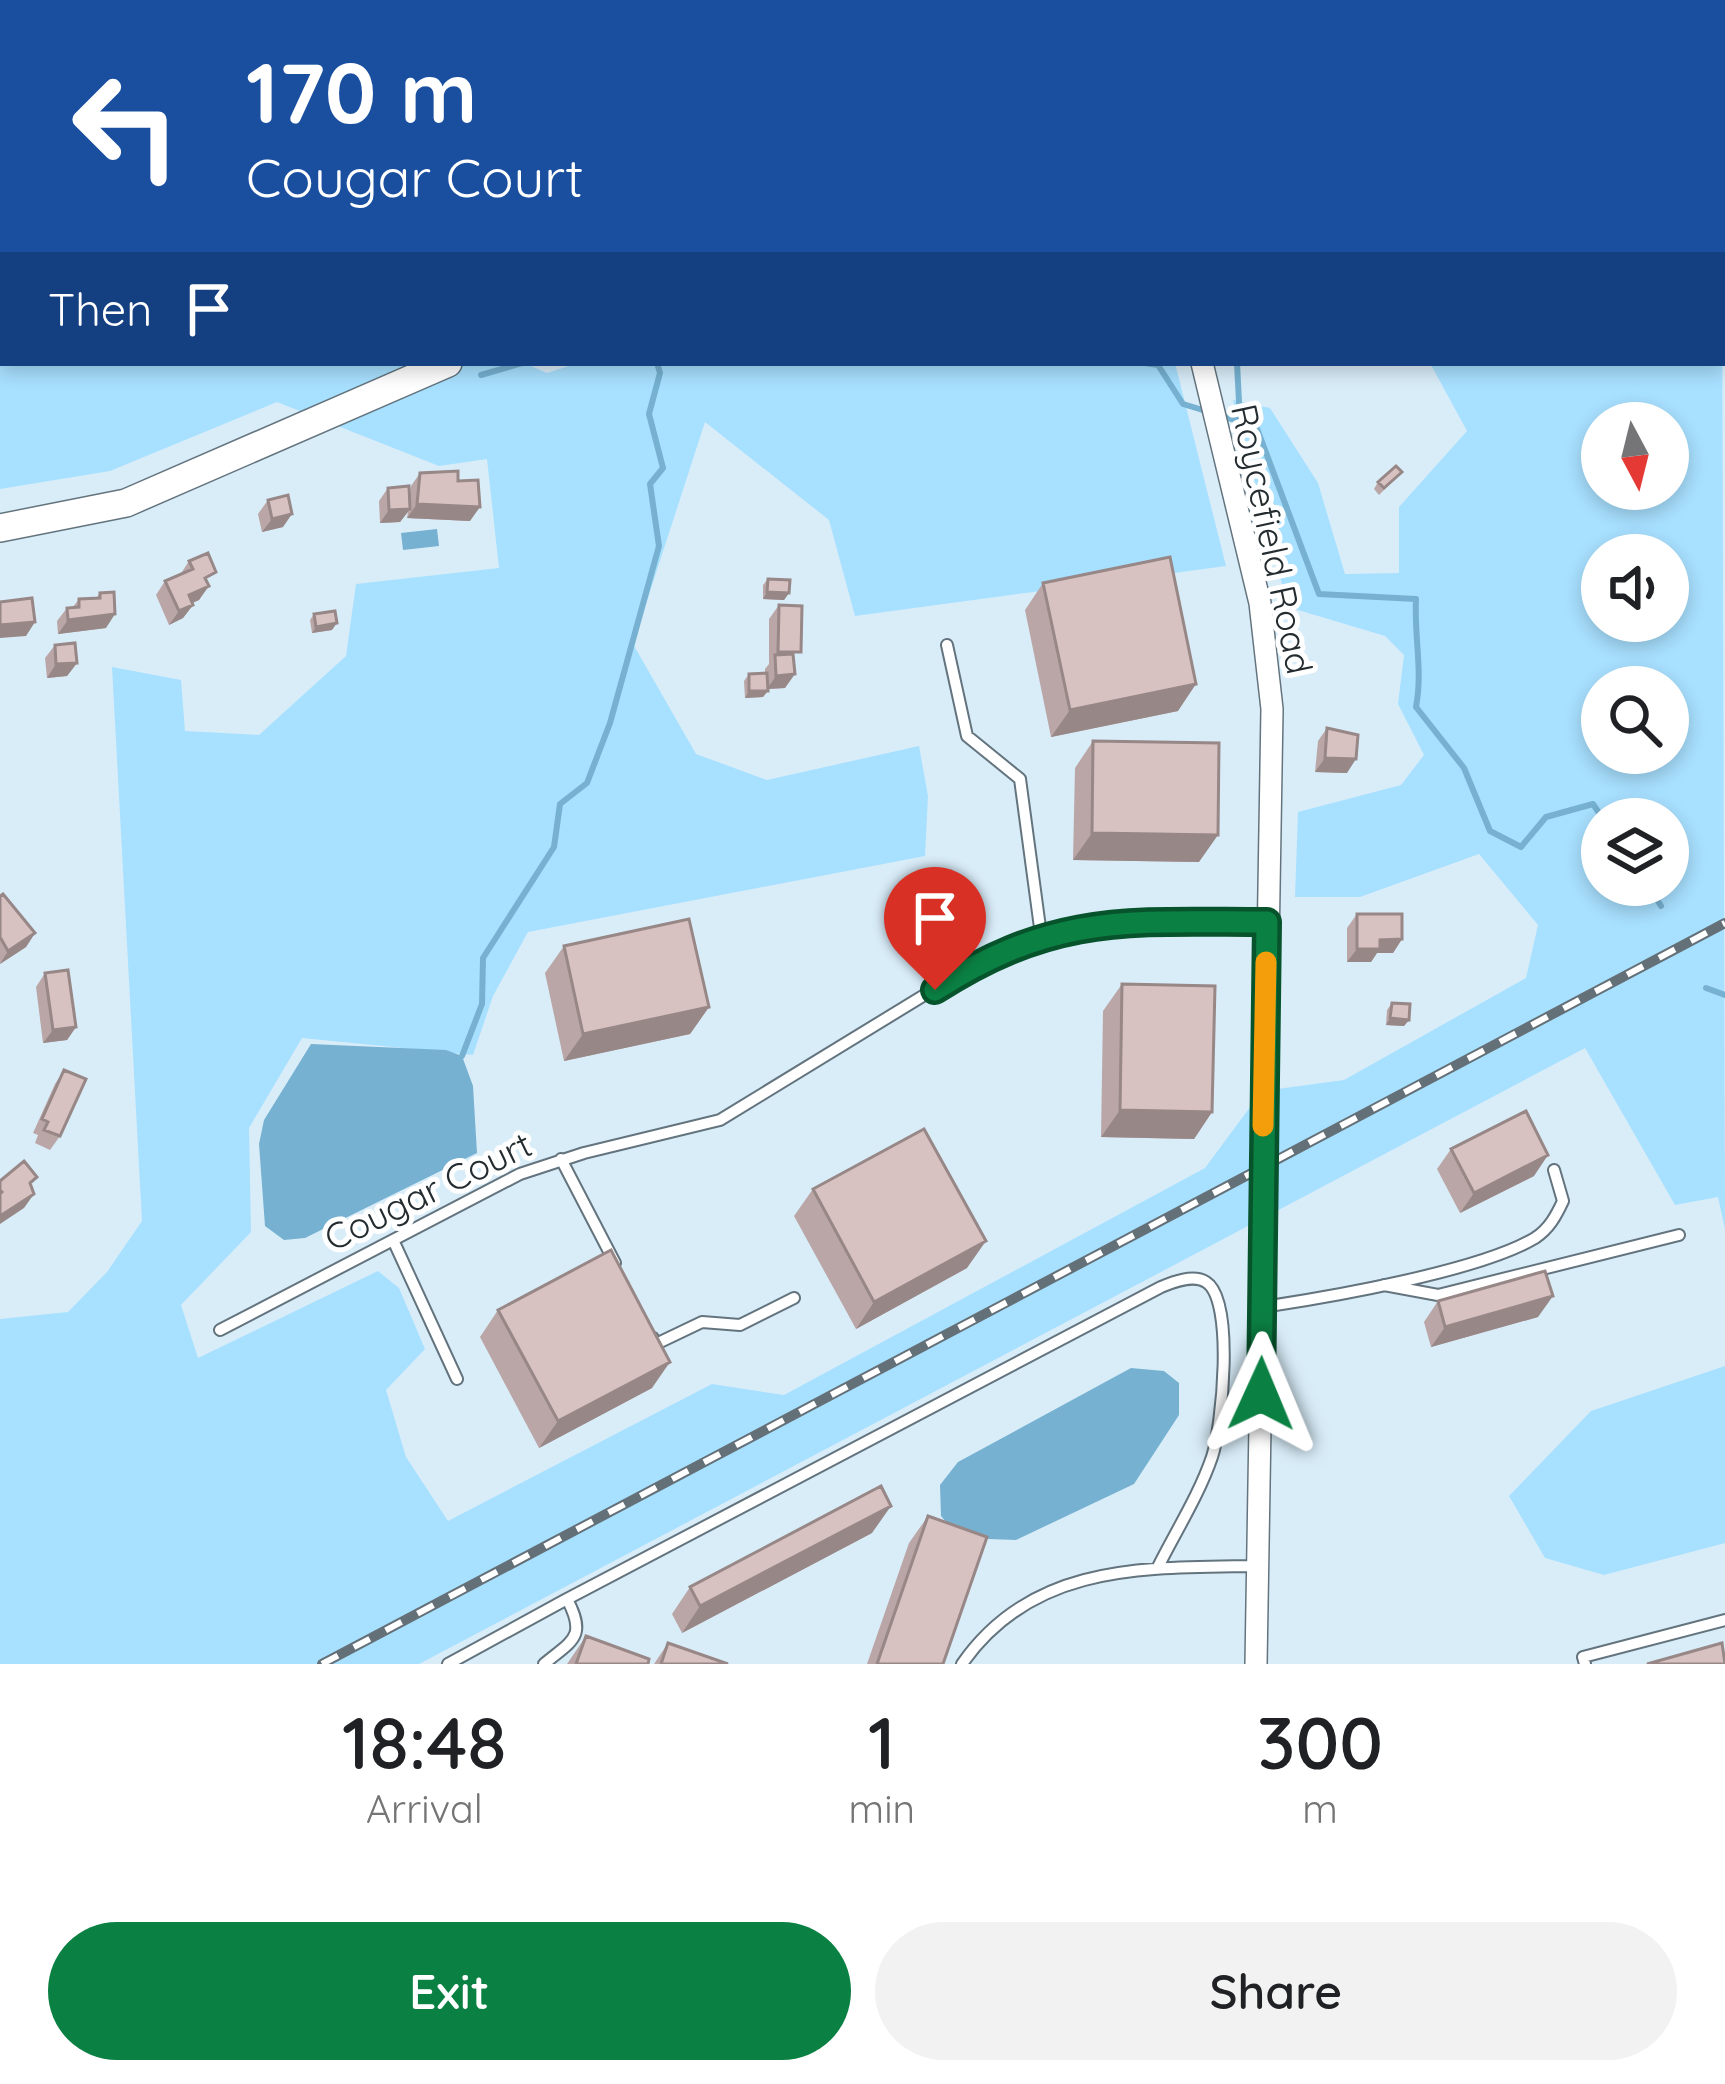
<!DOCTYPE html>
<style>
:root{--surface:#fff;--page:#f2f2f2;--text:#202124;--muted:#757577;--accent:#0b8043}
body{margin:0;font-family:Quicksand,sans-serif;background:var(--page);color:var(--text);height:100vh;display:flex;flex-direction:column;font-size:45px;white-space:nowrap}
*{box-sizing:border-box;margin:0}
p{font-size:39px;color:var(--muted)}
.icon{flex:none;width:66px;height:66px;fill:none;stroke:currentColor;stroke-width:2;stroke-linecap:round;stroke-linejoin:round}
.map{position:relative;height:1664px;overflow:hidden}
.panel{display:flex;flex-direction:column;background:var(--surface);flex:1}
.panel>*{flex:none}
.guide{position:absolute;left:0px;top:0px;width:1725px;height:366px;box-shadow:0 6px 18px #0003;background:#1a4fa0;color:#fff;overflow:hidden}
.needle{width:78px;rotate:173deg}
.fabs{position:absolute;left:1581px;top:402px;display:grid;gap:24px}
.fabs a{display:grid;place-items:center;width:108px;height:108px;border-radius:50%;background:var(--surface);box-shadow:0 6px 18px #0003;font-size:60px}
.pin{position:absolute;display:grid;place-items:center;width:102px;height:102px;color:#fff;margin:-123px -51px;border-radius:50% 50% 50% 0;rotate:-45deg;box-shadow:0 0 12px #0007}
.pin .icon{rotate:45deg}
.me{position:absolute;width:132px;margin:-66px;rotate:1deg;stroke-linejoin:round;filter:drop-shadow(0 0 9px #0008)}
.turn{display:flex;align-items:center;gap:42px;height:252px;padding:0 48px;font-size:54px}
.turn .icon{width:156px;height:156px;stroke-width:2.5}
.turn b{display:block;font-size:84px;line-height:102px}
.then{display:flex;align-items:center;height:114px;padding:0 48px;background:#0003;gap:24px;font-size:45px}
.eta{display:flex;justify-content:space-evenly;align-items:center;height:204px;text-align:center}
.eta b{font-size:72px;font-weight:600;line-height:84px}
.button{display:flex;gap:24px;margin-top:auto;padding:24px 48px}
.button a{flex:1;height:138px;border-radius:72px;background:var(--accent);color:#fff;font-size:48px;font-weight:600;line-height:138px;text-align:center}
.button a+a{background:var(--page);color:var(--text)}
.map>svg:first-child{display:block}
.green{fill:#a8e0ff;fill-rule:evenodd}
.water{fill:#76b1d1}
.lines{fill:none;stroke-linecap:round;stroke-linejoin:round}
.stream{stroke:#76b1d1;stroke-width:6}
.service-casing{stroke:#63747e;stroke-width:14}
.minor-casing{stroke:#63747e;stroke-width:24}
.tertiary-casing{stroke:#63747e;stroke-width:30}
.service{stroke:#fff;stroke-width:10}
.minor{stroke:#fff;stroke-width:21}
.tertiary{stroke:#fff;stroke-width:27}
.rail-casing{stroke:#647077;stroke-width:10}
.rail{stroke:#fff;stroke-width:6;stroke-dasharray:18;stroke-linecap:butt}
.wall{fill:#baa6a6}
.shaded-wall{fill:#978787}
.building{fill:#d8c1c1;stroke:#978787;stroke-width:3}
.route-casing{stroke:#07532c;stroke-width:30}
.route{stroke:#0b8043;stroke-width:21}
.slow{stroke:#f59e0b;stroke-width:21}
.labels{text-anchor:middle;stroke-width:10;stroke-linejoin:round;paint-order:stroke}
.street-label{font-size:36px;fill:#242c30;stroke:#fff}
</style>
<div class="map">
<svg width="1725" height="1664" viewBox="0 0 1725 1664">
<rect width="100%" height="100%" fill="#d9edf9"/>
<!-- green -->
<path class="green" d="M178,0H389L391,3H178Z
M966,0H1602L959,3Z
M1722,249L1725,1229L1718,1197L1675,1205L1585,1048L419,1664H0V1319L68,1312L107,1272L142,1221L112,667L181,680L185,731L259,735L346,656L356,584L499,568L487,459L439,466L277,402L110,471L0,489V314L3,363H524L547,373L578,363H1175L1226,566L855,616L829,520L705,422L633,644L696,754L767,780L919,746L928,796L925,856L528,932L493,996L473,1055L302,1038L249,1128L251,1232L181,1305L198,1358L378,1271L399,1288L425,1349L386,1390L406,1457L448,1521L712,1384L784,1395L1205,1168L1262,1091L1344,1080L1526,978L1538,925L1479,854L1360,897H1295L1298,812L1401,785L1424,755L1398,704L1404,655L1385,636L1288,607L1233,400L1270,408L1318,483L1345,574L1399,573V507L1467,431L1430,363H1722ZM1602,423H1668V489H1602ZM1602,555H1668V621H1602ZM1602,687H1668V753H1602ZM1602,819H1668V885H1602Z
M1725,1366V1543L1604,1575L1545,1558L1509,1496L1591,1411Z"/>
<!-- water -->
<path class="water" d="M437,529L439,546L403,550L401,533Z
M311,1044L446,1050L462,1056L473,1086L477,1153L305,1238L284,1240L265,1226L259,1144L264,1120Z
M1131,1368L1164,1371L1179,1383V1415L1134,1484L1016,1540L960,1538L941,1516L940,1485L958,1462Z"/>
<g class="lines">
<!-- stream -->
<path class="stream" d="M194,0V3
M1548,3L1552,0
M0,334H3
M1145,363L1158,365L1183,404L1206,411
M1237,363L1240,421
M481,375L522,363
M1218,415L1256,426L1319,594L1416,599C1414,637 1423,670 1416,707L1464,768L1490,831L1521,847L1546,817L1593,804L1603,819
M1648,885L1661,906
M1706,988L1725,995
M462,1056L482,1004L483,958L554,847L560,804L587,783L610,723L659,546L650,484L663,468L649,414L660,373L657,363"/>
<defs>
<path id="service" d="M947,645L967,736L1020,779L1041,935
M561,1159L615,1263
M393,1240L457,1379
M1384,1285L1438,1295L1679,1235
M1263,1307C1330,1297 1480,1271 1535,1238C1549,1229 1556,1216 1563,1201L1554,1170
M220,1330L520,1174L584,1153L720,1120L967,969L1041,935L1097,923L1267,922
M653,1338L656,1344L702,1322L740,1325L794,1298
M448,1664L567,1599
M544,1664C573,1640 587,1637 567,1599L1161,1287C1173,1282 1193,1274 1206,1282C1235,1300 1222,1427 1212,1457C1199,1495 1176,1531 1158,1567
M962,1664C1033,1562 1146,1568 1257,1566
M1585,1664L1583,1657L1725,1620"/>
<path id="minor" d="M586,0L588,3
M647,3L653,0
M1202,363L1260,603L1272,709L1256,1664"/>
<path id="tertiary" d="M1626,3L1630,0
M0,528L126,503L448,363"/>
</defs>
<!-- service casing -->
<use href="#service" class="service-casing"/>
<!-- minor casing -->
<use href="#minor" class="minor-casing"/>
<!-- tertiary casing -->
<use href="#tertiary" class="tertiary-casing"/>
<!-- service -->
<use href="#service" class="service"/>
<!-- minor -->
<use href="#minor" class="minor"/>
<!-- tertiary -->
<use href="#tertiary" class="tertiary"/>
<defs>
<path id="rail" d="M322,1664L1725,923"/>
</defs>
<!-- rail casing -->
<use href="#rail" class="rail-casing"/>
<!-- rail -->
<use href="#rail" class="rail"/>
</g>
<!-- wall -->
<path class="wall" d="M505,0H533L530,3H507Z
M794,0H836L834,3H795Z
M1402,472L1379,495L1374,489L1378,482Z
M420,473L458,481L470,521L407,518L408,512L400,522L380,523L379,501L388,488L409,500L411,486Z
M268,500L283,527L262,532L258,514Z
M189,561L208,585L199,600L192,603L193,605L183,618L169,625L156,595L165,581L180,575Z
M768,579L789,593L784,600L763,599V585Z
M1043,583L1178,711L1051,737L1025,610Z
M100,593L106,628L58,634L57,621L67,608L73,607L79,599L96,598Z
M779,605L794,663L785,688L768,689L763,697L745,698L744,681L749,674L765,673V669L769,664V619Z
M314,614L332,630L312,633L310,620Z
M55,645L77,663L67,676L47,678L45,658Z
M1327,728L1347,773L1315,772L1318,741Z
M1093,741L1199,862L1073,860L1075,768Z
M0,896L35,933L26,947L0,964Z
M1357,914L1402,939L1393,953H1377L1371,962H1347V928Z
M564,946L709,1007L690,1034L564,1061L545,973Z
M45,973L76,1027L67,1040L43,1043L36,987Z
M1122,984L1212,1112L1194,1139L1101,1137L1103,1011Z
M1392,1003L1409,1020L1404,1026L1386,1025L1387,1010Z
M64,1070L60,1136L50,1150L35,1143L38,1135L33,1133L55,1084Z
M1451,1149L1534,1176L1460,1213L1437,1169Z
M813,1189L967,1268L856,1329L794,1216Z
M1438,1301L1538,1317L1431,1347L1424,1322Z
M498,1310L652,1388L539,1448L480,1337Z
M928,1516L943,1664H867L909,1543Z
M872,1533L682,1633L672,1614L690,1587Z
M586,1636L648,1664H567Z
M668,1643L728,1664H654Z"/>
<!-- shaded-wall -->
<path class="shaded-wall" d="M417,504L480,507L470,521L407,518Z
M410,509L400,522L380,523L389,510Z
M292,514L283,527L262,532L272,519Z
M209,586L199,600L179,609L189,595Z
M767,592L789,593L784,600L763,599Z
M193,605L183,618L169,625L179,611Z
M115,614L106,628L58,634L68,620Z
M35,622L26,636L0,638V625Z
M337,623L332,630L312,633L316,627Z
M77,663L67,676L47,678L56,664Z
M795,674L785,688L767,689L776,676Z
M1196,684L1178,711L1051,737L1070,710Z
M749,691H768L763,697L745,698Z
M1325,758L1356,759L1347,773L1315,772Z
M1092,833L1218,835L1199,862L1073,860Z
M35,933L26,947L0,964L8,951Z
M1402,939L1393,953H1377L1371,962H1347L1357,949L1380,940Z
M709,1007L690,1034L564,1061L583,1034Z
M1390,1018L1409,1020L1404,1026L1386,1025Z
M76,1027L67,1040L43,1043L53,1030Z
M1120,1110L1212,1112L1194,1139L1101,1137Z
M1548,1155L1534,1176L1460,1213L1474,1193Z
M34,1194L24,1208L0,1224V1216Z
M986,1241L967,1268L856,1329L874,1302Z
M1553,1296L1538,1317L1431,1347L1445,1327Z
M670,1362L652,1388L539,1448L558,1421Z
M891,1506L872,1533L682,1633L700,1606Z"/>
<!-- building -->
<path class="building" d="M80,0H107V3H80Z
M736,0H767L768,3H728Z
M1396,466L1402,472L1384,488L1378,482Z
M458,471V481L478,480L480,507L417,504L420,473Z
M409,486L410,509L389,510L388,488Z
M288,495L292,514L272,519L268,500Z
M208,553L216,572L205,578L209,586L189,595L193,605L179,611L165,581L193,569L189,561Z
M1170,557L1196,684L1070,710L1043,583Z
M768,579L790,580L789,593L767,592Z
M114,592L115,614L68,620L67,608L79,607V599L100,598V593Z
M32,598L35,622L0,625V602Z
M779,605L802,606L801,652H778Z
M335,611L337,623L316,627L314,614Z
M75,643L77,663L56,664L55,645Z
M793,654L795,674L776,676L775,655Z
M767,673L768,691H749V674Z
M1327,728L1358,735L1356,759L1325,758Z
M1093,741L1219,743L1218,835L1092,833Z
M3,894L35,933L8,951L0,937V896Z
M1357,914H1402V939L1380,940V949H1357Z
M689,919L709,1007L583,1034L564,946Z
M68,970L76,1027L53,1030L45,973Z
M1122,984L1215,986L1212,1112L1120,1110Z
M1392,1003L1410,1004L1409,1020L1390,1018Z
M64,1070L86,1079L60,1136L44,1130L48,1122L42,1119Z
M1526,1111L1548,1155L1474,1193L1451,1149Z
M924,1129L986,1241L874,1302L813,1189Z
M24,1161L37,1177L30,1183L34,1194L0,1216V1194L2,1192L0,1190V1181Z
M611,1250L670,1362L558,1421L498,1310Z
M1545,1271L1553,1296L1445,1327L1438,1301Z
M881,1486L891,1506L700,1606L690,1587Z
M928,1516L987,1537L943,1664H877Z
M586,1636L649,1659L648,1664H576Z
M668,1643L728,1664H661Z
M1722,1643L1725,1664H1647Z"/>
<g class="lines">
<defs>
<path id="route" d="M935,990C1056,912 1131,922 1267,922L1261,1394"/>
</defs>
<!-- route casing -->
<use href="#route" class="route-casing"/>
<!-- route -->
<use href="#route" class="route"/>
<!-- slow -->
<path class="slow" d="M1263,1126L1266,962"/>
</g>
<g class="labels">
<!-- street labels -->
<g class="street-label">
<text transform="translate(1272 539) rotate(78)" y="13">Roycefield Road</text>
<text transform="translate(428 1191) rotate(-26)" y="13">Cougar Court</text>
</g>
</g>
</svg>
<div class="fabs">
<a><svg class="needle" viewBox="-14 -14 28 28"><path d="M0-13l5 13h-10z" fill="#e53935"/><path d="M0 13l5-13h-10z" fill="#757577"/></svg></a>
<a><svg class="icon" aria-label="sound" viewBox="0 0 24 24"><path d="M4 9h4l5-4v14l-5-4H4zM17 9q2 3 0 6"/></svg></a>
<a><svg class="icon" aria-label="search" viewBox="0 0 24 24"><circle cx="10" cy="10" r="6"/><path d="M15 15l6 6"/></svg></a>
<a><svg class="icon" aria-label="layers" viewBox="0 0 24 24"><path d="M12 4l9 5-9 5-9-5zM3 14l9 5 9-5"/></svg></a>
</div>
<div class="pin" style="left:935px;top:990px;background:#d93025"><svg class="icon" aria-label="arrive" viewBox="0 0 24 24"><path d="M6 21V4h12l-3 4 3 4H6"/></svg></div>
<svg class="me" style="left:1261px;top:1394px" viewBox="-20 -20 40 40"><path d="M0-17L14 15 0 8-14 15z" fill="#0b8043" stroke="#fff" stroke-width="4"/></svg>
<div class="guide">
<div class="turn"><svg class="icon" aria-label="left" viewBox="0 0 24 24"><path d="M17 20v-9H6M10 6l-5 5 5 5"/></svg><div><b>170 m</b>Cougar Court</div></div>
<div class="then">Then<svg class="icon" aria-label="arrive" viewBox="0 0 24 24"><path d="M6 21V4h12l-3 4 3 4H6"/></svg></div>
</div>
</div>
<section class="panel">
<div class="eta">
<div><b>18:48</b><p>Arrival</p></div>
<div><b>1</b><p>min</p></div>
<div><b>300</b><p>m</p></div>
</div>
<div class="button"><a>Exit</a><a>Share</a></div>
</section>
